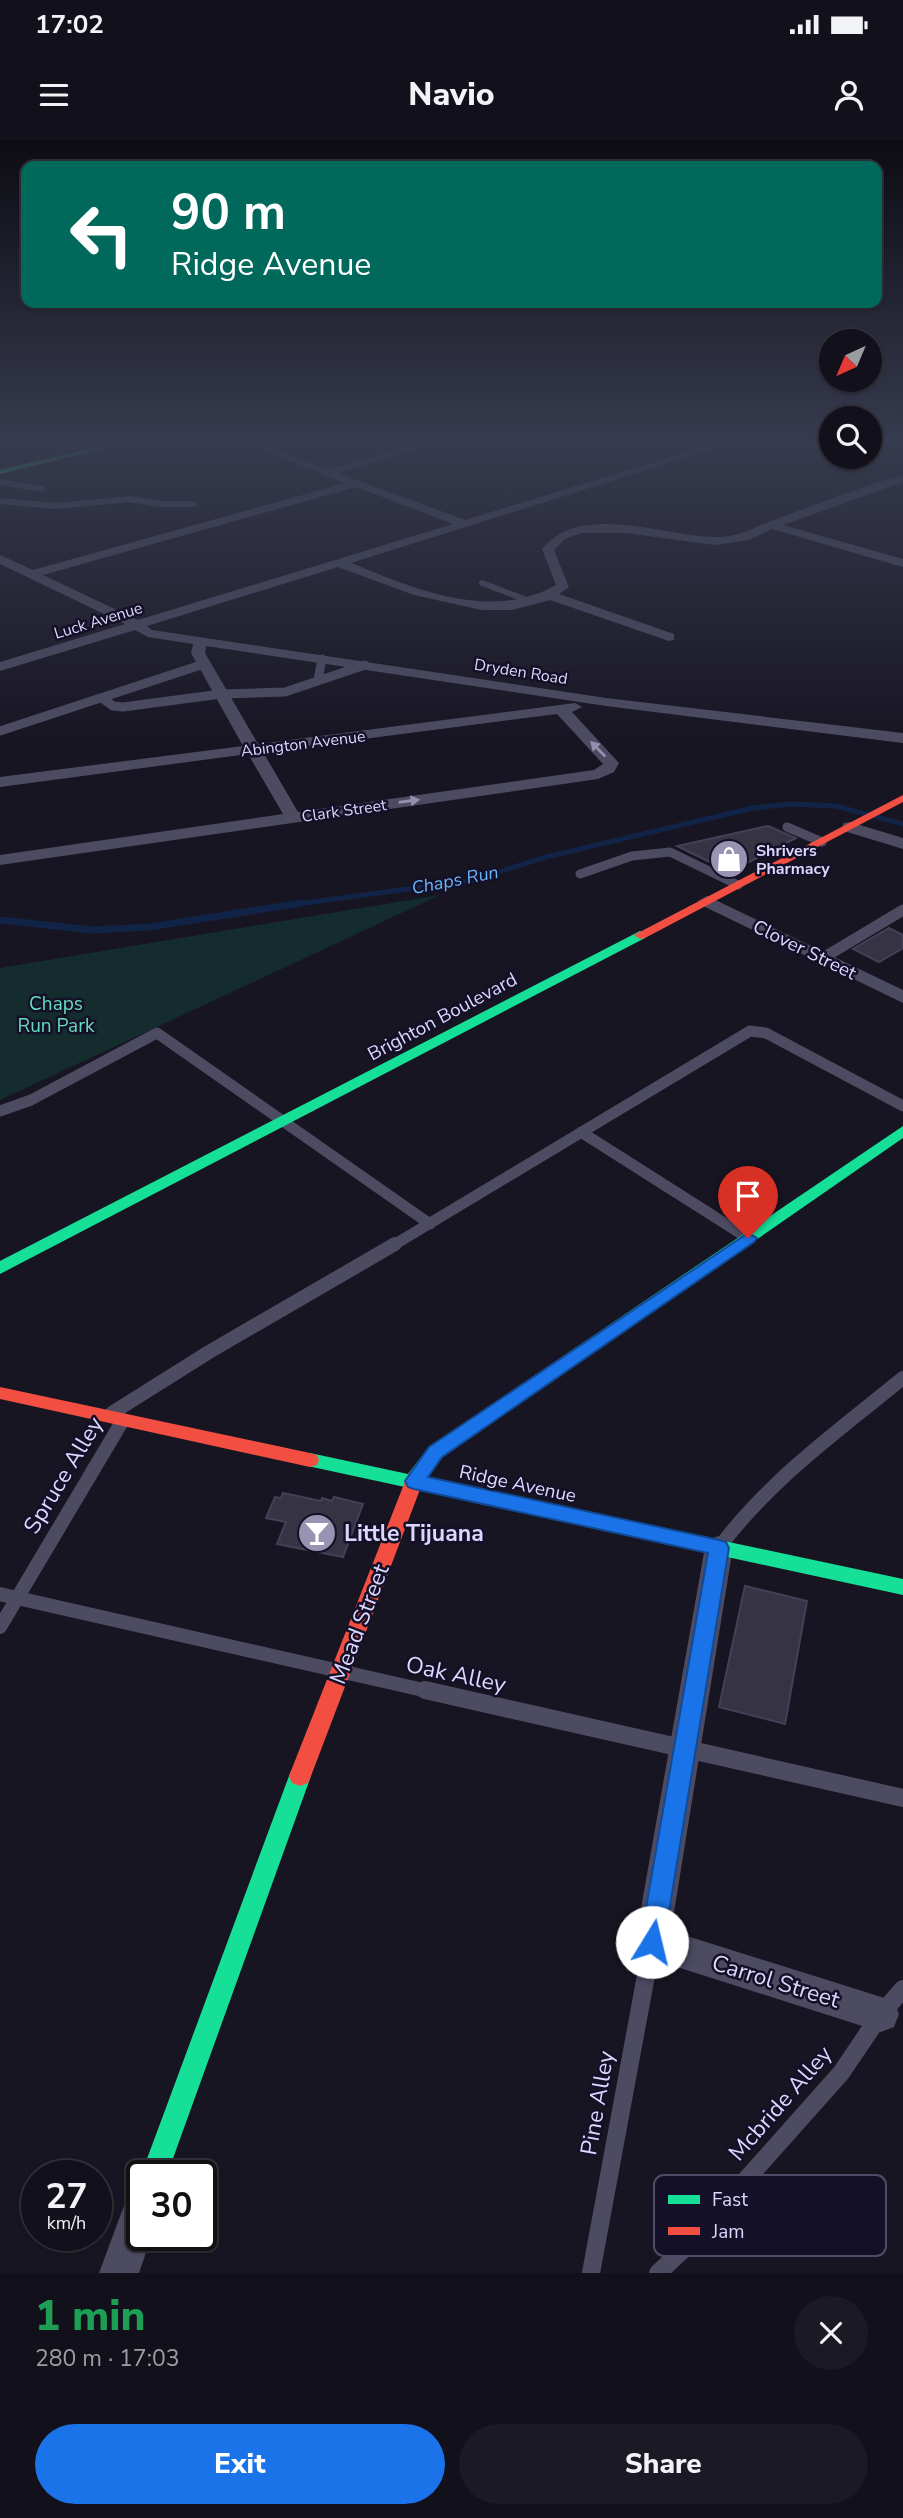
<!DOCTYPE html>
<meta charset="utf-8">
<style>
:root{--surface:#12101a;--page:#1b1923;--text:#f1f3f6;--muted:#9c9da2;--line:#313039;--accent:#1a73e8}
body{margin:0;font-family:"Nunito Sans",sans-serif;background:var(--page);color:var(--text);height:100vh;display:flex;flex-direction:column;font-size:26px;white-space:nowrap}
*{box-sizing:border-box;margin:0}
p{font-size:23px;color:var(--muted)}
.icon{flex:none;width:38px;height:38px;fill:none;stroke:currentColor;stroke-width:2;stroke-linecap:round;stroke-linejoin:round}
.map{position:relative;height:2133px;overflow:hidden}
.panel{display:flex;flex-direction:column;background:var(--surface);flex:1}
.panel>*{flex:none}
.banner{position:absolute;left:21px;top:21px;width:861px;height:147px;border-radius:14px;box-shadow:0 2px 5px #0004,0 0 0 2px var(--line);background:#00695c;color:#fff;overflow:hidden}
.needle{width:46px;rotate:224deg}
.controls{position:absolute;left:819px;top:189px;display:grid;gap:14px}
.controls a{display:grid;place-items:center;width:63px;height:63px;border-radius:50%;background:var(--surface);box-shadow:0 2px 5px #0004,0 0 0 2px var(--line);font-size:35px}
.speed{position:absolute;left:21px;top:2020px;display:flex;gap:14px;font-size:35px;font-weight:700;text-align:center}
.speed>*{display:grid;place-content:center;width:91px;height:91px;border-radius:50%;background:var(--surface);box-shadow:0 2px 5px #0004,0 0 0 2px var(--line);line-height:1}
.speed small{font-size:18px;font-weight:400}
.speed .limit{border:4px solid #111;border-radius:10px;background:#fff;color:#111}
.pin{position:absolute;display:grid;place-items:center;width:60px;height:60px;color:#fff;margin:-72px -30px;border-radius:50% 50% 50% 0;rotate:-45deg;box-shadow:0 0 7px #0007}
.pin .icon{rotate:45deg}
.me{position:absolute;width:77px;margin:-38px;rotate:9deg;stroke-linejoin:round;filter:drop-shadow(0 0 5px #0008)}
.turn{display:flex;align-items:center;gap:24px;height:147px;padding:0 35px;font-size:32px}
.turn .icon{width:91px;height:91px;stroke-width:2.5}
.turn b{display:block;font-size:49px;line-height:60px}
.round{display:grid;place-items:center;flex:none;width:74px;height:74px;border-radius:37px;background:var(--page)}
.overview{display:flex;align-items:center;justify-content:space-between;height:119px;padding:0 35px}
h1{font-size:42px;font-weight:800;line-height:52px;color:#1e9e55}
.action{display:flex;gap:14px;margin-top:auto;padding:14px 35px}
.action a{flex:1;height:80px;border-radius:42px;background:var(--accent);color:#fff;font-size:28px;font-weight:800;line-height:80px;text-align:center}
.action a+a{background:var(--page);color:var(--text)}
.status{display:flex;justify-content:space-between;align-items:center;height:49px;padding:0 35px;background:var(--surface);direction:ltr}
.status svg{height:19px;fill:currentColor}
header{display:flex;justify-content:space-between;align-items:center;height:91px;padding:0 35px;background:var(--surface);font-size:32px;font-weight:800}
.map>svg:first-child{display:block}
.green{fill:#152c2e}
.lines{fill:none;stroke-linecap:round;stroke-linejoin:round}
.stream-far1{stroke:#112447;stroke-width:5}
.stream{stroke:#112447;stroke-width:7}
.building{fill:#363344;stroke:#454055;stroke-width:2}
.lane-far4{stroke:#4c4b62;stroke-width:6}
.lane-far3{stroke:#4c4b62;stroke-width:9}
.lane-far2{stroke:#4c4b62;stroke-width:11}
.lane-far1{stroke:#4c4b62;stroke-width:14}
.lane{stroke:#4c4b62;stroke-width:18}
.street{fill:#4c4b62;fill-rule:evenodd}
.fast{fill:#16e098;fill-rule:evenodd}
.jam{fill:#f24e42;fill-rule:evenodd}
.oneway{fill:#9491b0}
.route{fill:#1a73e8;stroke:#114b97;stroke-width:2}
.labels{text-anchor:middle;stroke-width:5;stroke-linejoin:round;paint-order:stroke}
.far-street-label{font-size:16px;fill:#dcd7fe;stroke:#141027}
.far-poi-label{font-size:16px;font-weight:bold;fill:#dcd7fe;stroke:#141027;text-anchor:start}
.far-water-label{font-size:18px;font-style:italic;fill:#69b6fa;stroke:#141027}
.street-label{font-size:19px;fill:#dcd7fe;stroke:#141027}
.park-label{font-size:19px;fill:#65dcbf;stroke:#141027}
.near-street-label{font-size:23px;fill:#dcd7fe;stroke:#141027}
.near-poi-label{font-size:23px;font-weight:bold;fill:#dcd7fe;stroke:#141027;text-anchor:start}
.key{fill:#141027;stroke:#504c68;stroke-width:2}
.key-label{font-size:19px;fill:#dcd7fe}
</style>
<div class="status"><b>17:02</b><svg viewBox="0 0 49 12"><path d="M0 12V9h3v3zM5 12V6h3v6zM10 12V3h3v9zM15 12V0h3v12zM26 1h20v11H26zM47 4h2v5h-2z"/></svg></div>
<header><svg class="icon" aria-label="menu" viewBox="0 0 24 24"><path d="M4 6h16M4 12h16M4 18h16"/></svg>Navio<svg class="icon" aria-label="person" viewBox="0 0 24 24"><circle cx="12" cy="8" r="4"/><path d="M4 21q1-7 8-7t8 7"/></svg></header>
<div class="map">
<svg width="903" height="2133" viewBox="0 0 903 2133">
<rect width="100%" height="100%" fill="#181522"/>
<!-- green -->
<path class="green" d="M440,755L0,960V828Z"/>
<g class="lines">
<!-- stream-far1 -->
<path class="stream-far1" d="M290,765L474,740L546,717L753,668L792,664L836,666L903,684"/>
<!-- stream -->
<path class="stream" d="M0,780L92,790L150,787L301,763"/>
</g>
<!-- building -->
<path class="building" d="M768,686L796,698L730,732L677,706Z
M889,788L903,795V808L879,822L853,809Z
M283,1353L321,1361L322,1358L332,1361L334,1357L363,1364L343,1417L277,1404L286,1382L266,1378L275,1357L281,1358Z
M745,1446L807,1461L785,1584L719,1567Z"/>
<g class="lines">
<!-- lane-far4 -->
<path class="lane-far4" d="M0,342L42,349
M0,361L56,366L130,359L161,364H193
M482,443L532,462"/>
<!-- lane-far3 -->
<path class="lane-far3" d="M318,540L322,519
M102,558L113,566L123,567L221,554L285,552L365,525
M0,591L204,524
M787,687L822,702
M580,734L632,716L670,712L738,745"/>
<!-- lane-far2 -->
<path class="lane-far2" d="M823,818L903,770
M0,971L31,960L157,893L430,1084
M581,992L748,1098
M392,1106L750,891L766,893L903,966"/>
<!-- lane-far1 -->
<path class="lane-far1" d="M112,1273L209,1212L395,1104
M721,1405C772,1338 839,1290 903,1238
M0,1454L432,1552
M0,1487L123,1280"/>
<!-- lane -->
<path class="lane" d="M425,1550L903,1658
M591,2133L652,1803
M658,2133L686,2107L841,1933L881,1874L903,1849"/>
<!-- street -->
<path class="street" d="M244,303H258L327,329L422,303H438L338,333L465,380L717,303H733L351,423C415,449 491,482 556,445L542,409C581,361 664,397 716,397C737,398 752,388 771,381C815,365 859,347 903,335V342L783,385L903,419V427L772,389L748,400L715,405L626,393H581L565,399L554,410L569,447L559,454L674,494V500L669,501L550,460L512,470H482L414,455L338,427L147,486L152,490L606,558L903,593V603L606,566L206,506L205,513L258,604L575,563L582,567L572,572L619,623L614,632L598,639L0,725V715L283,674L248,614L0,647V637L243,606L191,513L193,504L148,497L135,490L0,531V522L125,484L0,424V415L33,430L345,343ZM356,347L453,384L138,480L43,435ZM557,574L603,624L594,630L298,672L263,612Z
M850,682L903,698V709L844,691L842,687L844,683Z
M707,756L903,850V863L701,765L698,761Z
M719,1396L729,1399L733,1407L671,1791L894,1861L899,1874L894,1887L881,1892L652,1819L640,1814L635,1802L705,1407L709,1399Z
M142,2050V2095H152L139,2133H99L128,2055Z"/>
<!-- fast -->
<path class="fast" d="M113,303H126L0,334V330Z
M640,791L646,795L645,798L0,1134V1121Z
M903,986V998L443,1317L427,1338L903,1439V1455L303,1325L301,1320L303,1315L310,1313L408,1334L429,1307Z
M300,1626L308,1629L311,1636L167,2035H142V2037L141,2035L289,1636L292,1629Z"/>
<!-- jam -->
<path class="jam" d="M903,655V662L645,798L640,799L634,795Z
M0,1247L310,1313L317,1315L319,1320L317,1325L310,1327L0,1259Z
M415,1332L422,1334L424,1339L311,1636L308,1643L300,1646L292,1643L289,1636L406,1339L408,1334Z"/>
</g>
<!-- one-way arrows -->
<defs><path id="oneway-solid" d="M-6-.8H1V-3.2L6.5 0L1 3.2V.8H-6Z" transform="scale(1.75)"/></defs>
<g class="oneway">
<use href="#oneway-solid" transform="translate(598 609) rotate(-134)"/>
<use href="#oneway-solid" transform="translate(409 661) rotate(-8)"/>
</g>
<!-- sky -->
<linearGradient id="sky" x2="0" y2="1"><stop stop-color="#0d0c13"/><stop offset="0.5" stop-color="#373b4f"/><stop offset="1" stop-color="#373b4f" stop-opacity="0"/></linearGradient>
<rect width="903" height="602" fill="url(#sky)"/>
<!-- route -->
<path class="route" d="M748,1093L757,1098L754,1102L442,1317L428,1337L719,1400L726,1402L729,1408L664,1802L661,1811L652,1814L643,1811L640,1802L708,1413L414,1349L408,1347L405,1341L429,1307Z"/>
<!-- icons -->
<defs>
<symbol id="shop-disc" viewBox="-11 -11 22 22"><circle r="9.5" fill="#9793b1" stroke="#141027"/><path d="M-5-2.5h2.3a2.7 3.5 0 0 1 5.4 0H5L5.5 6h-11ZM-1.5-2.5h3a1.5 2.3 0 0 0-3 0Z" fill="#fff"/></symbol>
<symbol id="bar-disc" viewBox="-11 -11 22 22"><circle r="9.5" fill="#9793b1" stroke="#141027"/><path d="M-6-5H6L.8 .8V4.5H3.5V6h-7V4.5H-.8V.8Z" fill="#fff"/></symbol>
</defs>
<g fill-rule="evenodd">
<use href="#shop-disc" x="707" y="697" width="44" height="44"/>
<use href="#bar-disc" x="295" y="1371" width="44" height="44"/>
</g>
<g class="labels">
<!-- far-street labels -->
<g class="far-street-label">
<text transform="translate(98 480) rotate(-17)" y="6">Luck Avenue</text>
<text transform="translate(521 531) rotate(9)" y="6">Dryden Road</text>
<text transform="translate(303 603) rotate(-7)" y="6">Abington Avenue</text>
<text transform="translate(344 670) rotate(-8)" y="6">Clark Street</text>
</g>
<!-- far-poi labels -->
<g class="far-poi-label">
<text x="756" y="716">Shrivers<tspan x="756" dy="18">Pharmacy</tspan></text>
</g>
<!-- far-water labels -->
<g class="far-water-label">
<text transform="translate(455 740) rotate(-11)" y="6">Chaps Run</text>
</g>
<!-- street labels -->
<g class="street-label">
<text transform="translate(805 809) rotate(26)" y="7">Clover Street</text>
<text transform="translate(442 876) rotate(-28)" y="7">Brighton Boulevard</text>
<text transform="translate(518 1343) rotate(12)" y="7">Ridge Avenue</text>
</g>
<!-- park labels -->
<g class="park-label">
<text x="56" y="870">Chaps<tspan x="56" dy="22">Run Park</tspan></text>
</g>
<!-- near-street labels -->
<g class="near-street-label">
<text transform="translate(63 1335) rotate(-59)" y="8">Spruce Alley</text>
<text transform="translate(359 1484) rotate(-69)" y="8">Mead Street</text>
<text transform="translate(456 1534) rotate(12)" y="8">Oak Alley</text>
<text transform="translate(776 1841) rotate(17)" y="8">Carrol Street</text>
<text transform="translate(597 1963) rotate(-80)" y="8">Pine Alley</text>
<text transform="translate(780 1963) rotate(-49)" y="8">Mcbride Alley</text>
</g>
<!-- near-poi labels -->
<g class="near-poi-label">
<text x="344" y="1401">Little Tijuana</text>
</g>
</g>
<!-- legend -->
<rect x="654" y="2035" width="232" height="81" rx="10" class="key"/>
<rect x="668" y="2055" width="32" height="9" fill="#16e098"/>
<rect x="668" y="2087" width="32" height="8" fill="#f24e42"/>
<g class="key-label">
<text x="712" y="2066">Fast</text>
<text x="712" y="2098">Jam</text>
</g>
</svg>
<div class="controls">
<a><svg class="needle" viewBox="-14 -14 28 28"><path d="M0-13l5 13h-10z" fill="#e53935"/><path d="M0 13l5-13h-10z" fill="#9c9da2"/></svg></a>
<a><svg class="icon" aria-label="search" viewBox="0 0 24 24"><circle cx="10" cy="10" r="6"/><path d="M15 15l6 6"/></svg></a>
</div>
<div class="speed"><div>27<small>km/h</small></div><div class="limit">30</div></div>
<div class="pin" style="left:748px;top:1098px;background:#d93025"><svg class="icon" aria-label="arrive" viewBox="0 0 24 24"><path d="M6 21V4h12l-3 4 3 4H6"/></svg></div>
<svg class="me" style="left:652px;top:1802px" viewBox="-20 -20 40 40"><circle r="19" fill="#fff"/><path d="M0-13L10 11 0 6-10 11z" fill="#1a73e8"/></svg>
<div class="banner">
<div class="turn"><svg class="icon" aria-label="left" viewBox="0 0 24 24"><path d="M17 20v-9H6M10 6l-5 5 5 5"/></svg><div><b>90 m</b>Ridge Avenue</div></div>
</div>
</div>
<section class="panel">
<div class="overview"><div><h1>1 min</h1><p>280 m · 17:03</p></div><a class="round"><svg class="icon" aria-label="close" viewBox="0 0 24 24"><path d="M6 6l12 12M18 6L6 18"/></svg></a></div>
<div class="action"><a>Exit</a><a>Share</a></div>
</section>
